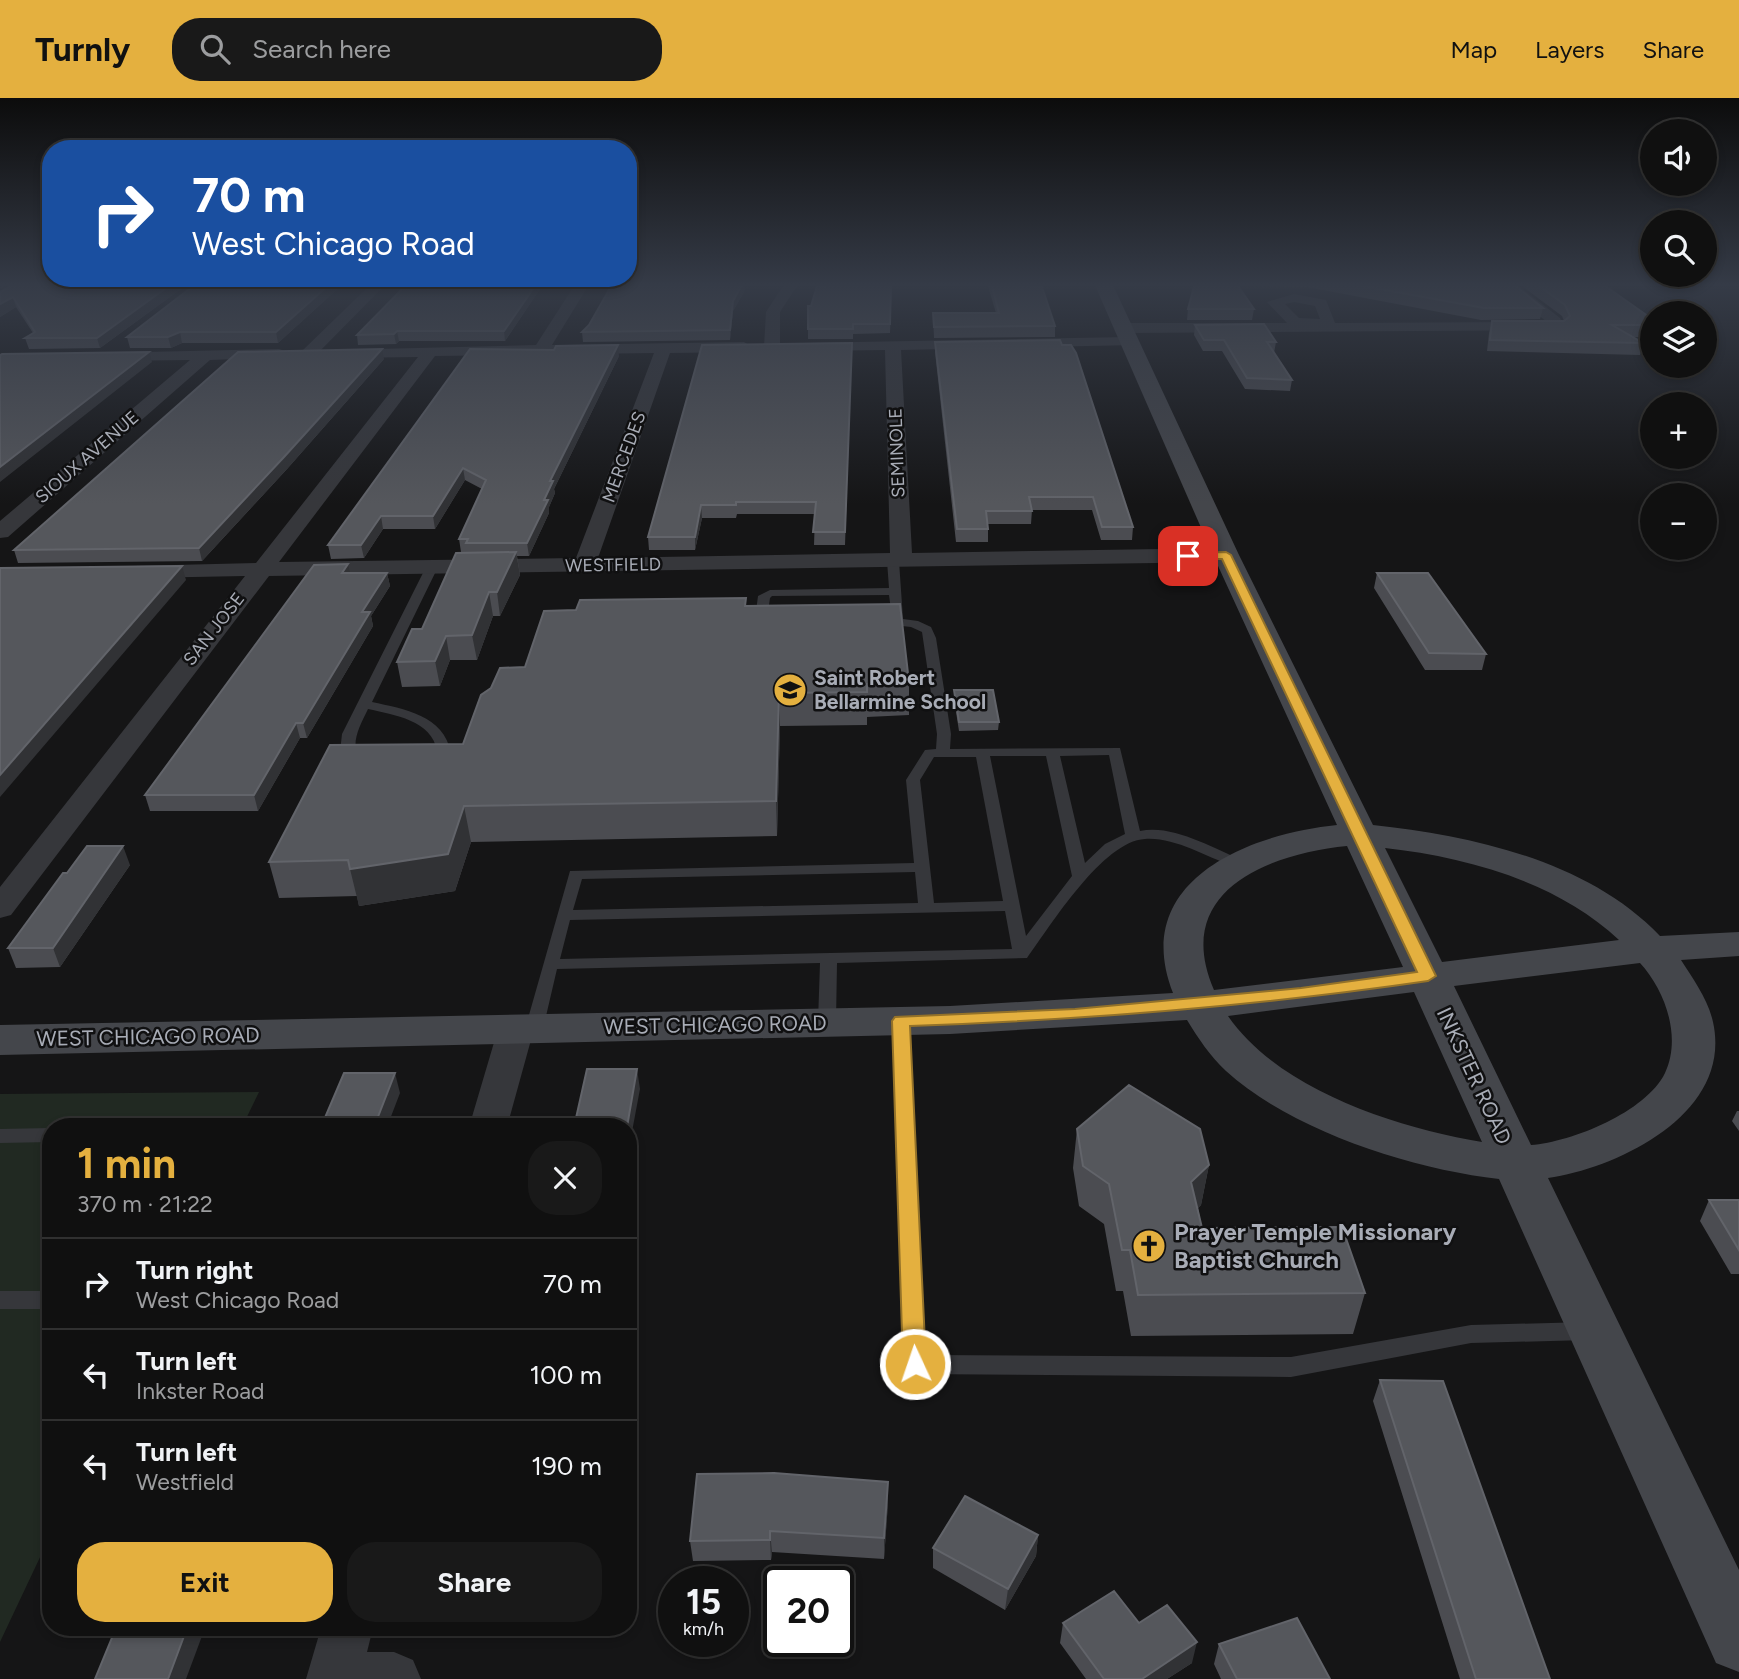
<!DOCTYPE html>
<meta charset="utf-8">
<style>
:root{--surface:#101010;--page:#191919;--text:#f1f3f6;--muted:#9c9d9f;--line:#303030;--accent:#e4b03f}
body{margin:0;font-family:Figtree,sans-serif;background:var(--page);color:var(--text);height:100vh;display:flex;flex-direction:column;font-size:26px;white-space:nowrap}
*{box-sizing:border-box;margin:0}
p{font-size:23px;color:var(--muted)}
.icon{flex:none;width:38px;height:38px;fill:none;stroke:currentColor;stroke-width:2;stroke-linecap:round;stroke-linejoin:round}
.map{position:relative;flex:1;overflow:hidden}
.side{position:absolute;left:42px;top:1020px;width:595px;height:518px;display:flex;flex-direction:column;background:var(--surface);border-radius:28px;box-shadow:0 4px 10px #0003,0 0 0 2px var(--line)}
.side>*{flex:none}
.banner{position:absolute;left:42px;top:42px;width:595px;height:147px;border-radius:28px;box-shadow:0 4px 10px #0003,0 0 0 2px var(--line);background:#1a4fa0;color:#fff;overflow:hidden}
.buttons{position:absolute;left:1640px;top:21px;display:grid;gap:14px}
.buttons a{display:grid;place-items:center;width:77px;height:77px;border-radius:50%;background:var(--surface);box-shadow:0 4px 10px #0003,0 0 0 2px var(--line);font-size:35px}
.speed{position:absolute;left:658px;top:1468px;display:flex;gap:14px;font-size:35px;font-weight:700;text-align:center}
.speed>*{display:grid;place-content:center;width:91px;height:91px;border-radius:50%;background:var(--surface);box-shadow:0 4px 10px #0003,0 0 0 2px var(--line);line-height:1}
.speed small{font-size:18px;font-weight:400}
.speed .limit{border:4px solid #111;border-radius:10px;background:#fff;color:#111}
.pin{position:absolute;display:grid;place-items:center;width:60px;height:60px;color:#fff;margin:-30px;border-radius:14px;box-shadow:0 4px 10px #0006}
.me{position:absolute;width:77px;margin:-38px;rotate:357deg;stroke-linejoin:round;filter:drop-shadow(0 0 5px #0008)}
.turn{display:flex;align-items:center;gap:24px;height:147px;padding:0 35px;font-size:32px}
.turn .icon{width:91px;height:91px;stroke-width:2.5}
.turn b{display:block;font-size:49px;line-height:60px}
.round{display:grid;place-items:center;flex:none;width:74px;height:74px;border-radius:28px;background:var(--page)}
.head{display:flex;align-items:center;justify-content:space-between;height:119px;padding:0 35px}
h1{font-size:42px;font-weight:700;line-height:52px;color:var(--accent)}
.primary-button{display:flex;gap:14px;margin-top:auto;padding:14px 35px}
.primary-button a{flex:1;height:80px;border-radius:28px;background:var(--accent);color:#111;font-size:28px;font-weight:700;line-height:80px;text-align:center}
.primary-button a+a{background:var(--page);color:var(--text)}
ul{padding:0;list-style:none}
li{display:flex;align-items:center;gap:21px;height:91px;padding:0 35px;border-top:2px solid var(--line)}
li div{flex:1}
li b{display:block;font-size:26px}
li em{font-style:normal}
header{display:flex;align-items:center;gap:42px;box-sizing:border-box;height:98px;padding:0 35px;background:var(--accent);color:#111}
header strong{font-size:33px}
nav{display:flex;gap:38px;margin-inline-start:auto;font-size:24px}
.search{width:490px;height:63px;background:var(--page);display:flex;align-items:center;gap:18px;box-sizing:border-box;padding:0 24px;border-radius:28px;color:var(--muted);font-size:26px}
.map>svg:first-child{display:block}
.green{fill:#212922}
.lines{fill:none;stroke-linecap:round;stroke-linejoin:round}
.lane{fill:#36373b;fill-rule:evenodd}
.street{fill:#36373b;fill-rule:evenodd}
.secondary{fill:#44464b;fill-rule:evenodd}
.wall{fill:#4b4c51}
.shaded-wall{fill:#313235}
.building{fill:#55575c;stroke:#62646a;stroke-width:2}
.route{fill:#e4b03f;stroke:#947229;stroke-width:2}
.labels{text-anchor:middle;stroke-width:5;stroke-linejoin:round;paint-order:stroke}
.far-street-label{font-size:18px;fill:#a8acb6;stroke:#101011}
.poi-label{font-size:21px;font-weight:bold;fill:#a8acb6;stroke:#101011;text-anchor:start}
.street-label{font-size:21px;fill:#a8acb6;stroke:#101011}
.near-poi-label{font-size:24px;font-weight:bold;fill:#a8acb6;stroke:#101011;text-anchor:start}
</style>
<header>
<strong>Turnly</strong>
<div class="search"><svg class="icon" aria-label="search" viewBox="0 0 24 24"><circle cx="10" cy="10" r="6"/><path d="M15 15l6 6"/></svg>Search here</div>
<nav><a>Map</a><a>Layers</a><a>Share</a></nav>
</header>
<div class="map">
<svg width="1739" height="1581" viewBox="0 0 1739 1581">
<rect width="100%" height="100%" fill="#151516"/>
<!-- green -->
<path class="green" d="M259,994L242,1029H51V1436L0,1544V996Z"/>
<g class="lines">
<!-- lane -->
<path class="lane" d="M893,460L899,463L903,521L918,523L931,529L936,540L951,636L950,651L1120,650L1140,733C1173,726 1212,750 1242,762L1245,765L1242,768H1232C1205,758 1174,739 1145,741C1103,743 1051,827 1027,860L837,865L836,924L833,928H821L818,924L820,865L557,871L543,931L540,935H528L525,931L570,773L914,765L906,682L925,652L936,651L937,636L922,534L911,529L893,527L889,497L772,498L770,500L767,521L771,526L769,529H761L755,521L758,498L770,492L889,490L887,463ZM1109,657L1125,736L1105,746L1085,765L1060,658ZM990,658H1046L1072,778L1026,838ZM934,659H976L1003,803L934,805L920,682ZM915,774L918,805L573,812L582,781ZM1005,813L1012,851L560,861L570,822Z
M432,466L438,469L372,604C404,611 444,617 451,655L440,663H430L428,660L437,653C432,622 394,617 368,611C359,630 349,646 361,665L359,668H349L340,654L342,636L426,469Z
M901,917L907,919L910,923L926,1257L1291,1259L1471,1227L1587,1224L1595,1227L1598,1233L1595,1239L1587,1242L1471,1245L1291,1279L915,1276L907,1273L904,1266L892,923L895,919Z
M51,1030V1044L0,1045V1031Z
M0,1193H51V1211H0Z"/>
<!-- street -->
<path class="street" d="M372,185H387L315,258H303V252Z
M576,185H590L552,247L744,244L752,249L744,254L670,255L598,460L890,455L885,252L810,253L804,251V245L1130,239L1136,241V247L901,252L912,455L1226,450L1237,457L1226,464L269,478L11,817L0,820V789L245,478L141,480L133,478L130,473L133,468L256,465L418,259L341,260L335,258V252L536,247ZM654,255L576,460L279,464L435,258Z
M785,185H799L780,214V249L772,254L764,249L766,214Z
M1499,185H1515L1560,220L1564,229L1561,232L1124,235L1116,230L1124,225H1287L1267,204L1294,196L1326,202L1335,225L1547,224ZM1294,204L1315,208L1320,221L1299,220L1285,206Z
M279,251L285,253V259L210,262L8,439L0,440V423L190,262L106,263L98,258L100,255Z
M516,919L529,923L534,931L507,1029H469L498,931L503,923Z
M321,1530H373L367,1554H394L413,1562L421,1581H306Z"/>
<!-- secondary -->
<path class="secondary" d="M1094,185H1112L1239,457L1373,727C1474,738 1588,763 1660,838L1739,834V858L1681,862C1693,881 1708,901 1713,924C1733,1014 1621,1069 1548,1080L1739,1472V1574L1716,1565L1499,1081C1412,1071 1292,1033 1226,973C1210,958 1198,940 1187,922L950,936L0,957V927L950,908L1173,895C1129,783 1248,736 1337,727L1213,457ZM1347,748L1403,869L1214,892C1171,793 1268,756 1347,748ZM1385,750C1466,759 1558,784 1619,842L1442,864ZM1640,865C1665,892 1682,939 1665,975C1646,1014 1572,1044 1531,1047L1454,888ZM1414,894L1482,1044C1398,1030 1279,992 1228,918Z"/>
</g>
<!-- wall -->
<path class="wall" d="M189,185L100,250L29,251L25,240L33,235L16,209L0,219V194Z
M344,185L278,245H182L171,250H130L127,239Z
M408,185H544L505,243H399L396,246L358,247L357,237Z
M613,185H745L744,194L733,213L730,242L583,244L582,234L589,227Z
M892,185L890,235L853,236V241H808V208Z
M987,185H1032L1055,228V239L934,240L933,215H996Z
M1195,185H1512L1543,210L1540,221L1481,222L1307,189L1238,188L1254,211L1252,222H1187L1188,211Z
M1518,185H1601L1652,221V239H1633L1643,245L1640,257L1487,253L1489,235L1492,223H1564L1562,218Z
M1195,227L1276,244L1274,255L1292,282L1290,293L1245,291L1222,253H1203L1194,237Z
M935,244L1133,429L1132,442H1101L1092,412H1032L1031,426H988V444H956L935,254Z
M852,245L845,447H814L815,416H737L736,420H702L695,452H649L648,439Z
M619,258L554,391L555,395L549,409V415L529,458H517L520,477L500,518H493L477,562H450L440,588L402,589L397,564L422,531L468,455L461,454L459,441L482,391L465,382L435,431H383L364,460L331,461L328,447Z
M384,261L287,371L202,463L18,465L14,452Z
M350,475H387L390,488L371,518L373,528L307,640H300L258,713H150L145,697Z
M1377,475L1486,556L1482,572H1425L1374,490Z
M746,508L909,584V617L867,619V627L780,628L777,738L471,744L455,793L359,808L357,798L279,800L269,764L463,646L525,569Z
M954,592L999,624L998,632L959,633L954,601Z
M130,767L60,869L16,870L8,850L67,775Z
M1737,1013H1739V1033L1732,1023Z
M1077,1031L1209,1067L1201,1107L1198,1110L1202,1130L1365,1195L1353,1236L1131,1238L1123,1193H1116L1104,1126L1079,1108L1073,1070Z
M1709,1102H1739V1176H1731L1700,1123Z
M1380,1282L1550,1581H1460L1373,1303Z
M888,1384V1405L884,1461L772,1454L771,1462L693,1463L690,1443Z
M1038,1437L1036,1458L1005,1512L933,1470V1450Z
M1063,1525H1139L1192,1565L1167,1581H1086L1060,1545Z
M1219,1546L1330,1581H1221L1214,1566Z"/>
<!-- shaded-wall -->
<path class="shaded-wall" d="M0,185H10L0,191Z
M173,185H189L100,250L97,240Z
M331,185H344L278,245L276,234Z
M537,185H544L505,243L504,233Z
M738,185H745L744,194L733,213L730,242V232L733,203Z
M13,199L16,209L0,219V206Z
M397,233L399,243L396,246L394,236Z
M180,234L182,245L171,250L168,239Z
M618,247L619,258L554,391L555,395L549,409V415L529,458L527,445L544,402L550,383Z
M382,251L384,261L287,371L202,463L199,450Z
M149,254L152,264L0,384V369Z
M463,370L465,382L435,431L433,418Z
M701,407L702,420L695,452V439Z
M381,418L383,431L364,460L361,447Z
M516,454L520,477L500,518L497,494Z
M348,466L351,479L342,475Z
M182,468L186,482L0,699V677Z
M387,475L390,488L371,518L373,528L307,640L303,625L362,514Z
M489,494L493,518L477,562L472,537Z
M446,538L450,562L440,588L435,563Z
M779,595L780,628L777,738L776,703Z
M296,625L300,640L258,713L254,697Z
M464,708L471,744L455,793L359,808L350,771Z
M123,748L130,767L60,869L53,850Z
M637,971L640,991L628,1055V1029H627Z
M395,975L400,995L387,1029H374Z
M1209,1067L1201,1107L1184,1124L1191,1084Z
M888,1384V1405L884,1461V1440Z
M770,1433L772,1454L771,1462L770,1442Z
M1038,1437L1036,1458L1005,1512L1008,1491Z
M187,1530H205L186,1581H168Z
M1197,1544L1192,1565L1167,1581H1142Z"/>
<!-- building -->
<path class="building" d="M17,185H173L97,240H25L35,234L13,199L0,206V194Z
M197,185H331L276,234H180L168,239H127Z
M408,185H537L504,233H397L394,236L357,237Z
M613,185H743L733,203L730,232L582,234L589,227Z
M825,185H891L890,226H853V231H808V208H811L817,188L825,189Z
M991,185H1032L1033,189H1042L1055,228L934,229L933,215H999Z
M1195,185H1236L1254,211H1188Z
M1346,185H1512L1543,210H1484Z
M1535,185H1601L1652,221V227H1612L1643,245L1490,242L1492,223H1564L1570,218L1565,207Z
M1264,226L1276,244H1267L1292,282L1247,280L1224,242H1204L1195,227Z
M1060,242L1062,247H1071L1076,255L1133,429H1102L1093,399H1029L1032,413H986L988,431H957L935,244Z
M852,245L845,434H813L816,404H736V407H701L695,439H648L702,247Z
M618,247L550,383H553L544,402H548L527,445H466L468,441H459L486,382L463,370L433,418H381L361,447H328L470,251L554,252L556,248Z
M382,251L284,359L199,450L14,452L238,254Z
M149,254L0,369V257L2,256Z
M516,454L497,494H489L472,537L446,538L435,563L397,564L412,531H422L456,455Z
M348,466L342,475H387L362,514H370L303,625H296L254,697H145L314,467Z
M182,468L0,677V470Z
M1377,475H1428L1486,556L1429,555Z
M746,500L745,508L900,506L909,584L867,586V594L779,595L776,703L464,708L448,756L350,771L348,762L269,764L330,647L463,646L481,597L491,590L500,570L525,569L544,513L576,512L580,502Z
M954,592H993L999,624H959Z
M87,748H123L53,850H8L63,775H67Z
M587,971H637L627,1029H574Z
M344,975H395L374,1029H321Z
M1129,987L1200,1031L1209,1067L1191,1084L1202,1130L1342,1129L1365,1195L1138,1197L1130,1152H1122L1109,1086L1083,1068L1077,1031Z
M1709,1102H1739V1152Z
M1380,1282L1443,1283L1550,1581H1476Z
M774,1375L888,1384L884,1440L770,1433V1442L690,1443L697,1376Z
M965,1398L1038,1437L1008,1491L933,1450Z
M1114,1493L1139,1525L1167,1507L1197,1544L1142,1581H1104L1063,1525Z
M1297,1520L1330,1581H1237L1219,1546Z
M116,1530H187L168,1581H95Z"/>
<!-- sky -->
<linearGradient id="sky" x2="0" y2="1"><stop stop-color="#0c0c0c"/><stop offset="0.46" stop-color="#353b47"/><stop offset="1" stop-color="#353b47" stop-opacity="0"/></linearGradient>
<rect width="1739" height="406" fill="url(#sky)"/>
<!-- route -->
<path class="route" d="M1226,454L1231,457L1436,878L1428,883C1256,908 1084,922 910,928L926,1266L923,1273L915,1276L907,1273L903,1266L892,923L895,919L1075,911L1301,890L1417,874L1222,461H1188L1182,458L1188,455Z"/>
<!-- icons -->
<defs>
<symbol id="school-disc" viewBox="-11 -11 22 22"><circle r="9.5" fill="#e4b03f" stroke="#101011"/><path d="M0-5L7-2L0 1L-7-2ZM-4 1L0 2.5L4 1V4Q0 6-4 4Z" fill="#111"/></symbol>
<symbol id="church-disc" viewBox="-11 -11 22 22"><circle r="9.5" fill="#e4b03f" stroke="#101011"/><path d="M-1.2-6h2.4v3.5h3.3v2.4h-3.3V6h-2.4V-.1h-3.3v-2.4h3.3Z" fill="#111"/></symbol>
</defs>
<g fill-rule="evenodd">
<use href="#school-disc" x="771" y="573" width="38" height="38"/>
<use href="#church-disc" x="1130" y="1129" width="38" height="38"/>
</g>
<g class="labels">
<!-- far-street labels -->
<g class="far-street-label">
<text transform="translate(897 355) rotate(-92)" y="6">SEMINOLE</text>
<text transform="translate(87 359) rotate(-41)" y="6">SIOUX AVENUE</text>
<text transform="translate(624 359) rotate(-70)" y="6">MERCEDES</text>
<text transform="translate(613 467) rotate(-1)" y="6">WESTFIELD</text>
<text transform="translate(214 531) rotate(-52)" y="6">SAN JOSE</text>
</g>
<!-- poi labels -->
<g class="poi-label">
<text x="814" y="587">Saint Robert<tspan x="814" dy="24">Bellarmine School</tspan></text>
</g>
<!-- street labels -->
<g class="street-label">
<text transform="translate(715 927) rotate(-1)" y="7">WEST CHICAGO ROAD</text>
<text transform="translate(148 939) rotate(-1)" y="7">WEST CHICAGO ROAD</text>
<text transform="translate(1474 978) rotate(65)" y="7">INKSTER ROAD</text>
</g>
<!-- near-poi labels -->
<g class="near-poi-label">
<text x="1174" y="1142">Prayer Temple Missionary<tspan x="1174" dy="28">Baptist Church</tspan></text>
</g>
</g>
</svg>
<div class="buttons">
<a><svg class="icon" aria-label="sound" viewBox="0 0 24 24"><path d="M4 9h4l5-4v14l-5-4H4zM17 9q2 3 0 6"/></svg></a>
<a><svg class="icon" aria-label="search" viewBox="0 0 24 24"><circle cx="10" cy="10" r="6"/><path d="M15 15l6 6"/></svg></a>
<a><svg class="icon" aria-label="layers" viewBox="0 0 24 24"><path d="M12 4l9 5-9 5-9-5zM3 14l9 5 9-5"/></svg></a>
<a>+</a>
<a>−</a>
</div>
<div class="speed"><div>15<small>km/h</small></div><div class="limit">20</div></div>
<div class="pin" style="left:1188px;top:458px;background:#d93025"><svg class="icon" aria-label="arrive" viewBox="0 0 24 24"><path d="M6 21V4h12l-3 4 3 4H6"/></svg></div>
<svg class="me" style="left:915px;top:1266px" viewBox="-20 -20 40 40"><circle r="17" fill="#e4b03f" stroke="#fff" stroke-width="3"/><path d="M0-11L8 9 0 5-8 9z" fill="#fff"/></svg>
<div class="banner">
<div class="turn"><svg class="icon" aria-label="right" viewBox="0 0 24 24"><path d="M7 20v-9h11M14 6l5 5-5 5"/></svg><div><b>70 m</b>West Chicago Road</div></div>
</div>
<section class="side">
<div class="head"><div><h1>1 min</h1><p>370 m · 21:22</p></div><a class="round"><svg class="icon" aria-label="close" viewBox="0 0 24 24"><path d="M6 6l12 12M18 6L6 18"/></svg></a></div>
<ul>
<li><svg class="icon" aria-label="right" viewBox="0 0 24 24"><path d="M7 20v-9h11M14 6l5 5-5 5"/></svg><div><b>Turn right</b><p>West Chicago Road</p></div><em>70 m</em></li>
<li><svg class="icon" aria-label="left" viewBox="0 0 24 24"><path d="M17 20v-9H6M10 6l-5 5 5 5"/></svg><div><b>Turn left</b><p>Inkster Road</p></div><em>100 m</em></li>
<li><svg class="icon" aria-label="left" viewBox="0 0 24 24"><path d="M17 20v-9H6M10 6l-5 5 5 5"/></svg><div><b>Turn left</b><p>Westfield</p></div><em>190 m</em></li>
</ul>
<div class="primary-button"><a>Exit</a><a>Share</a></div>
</section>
</div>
